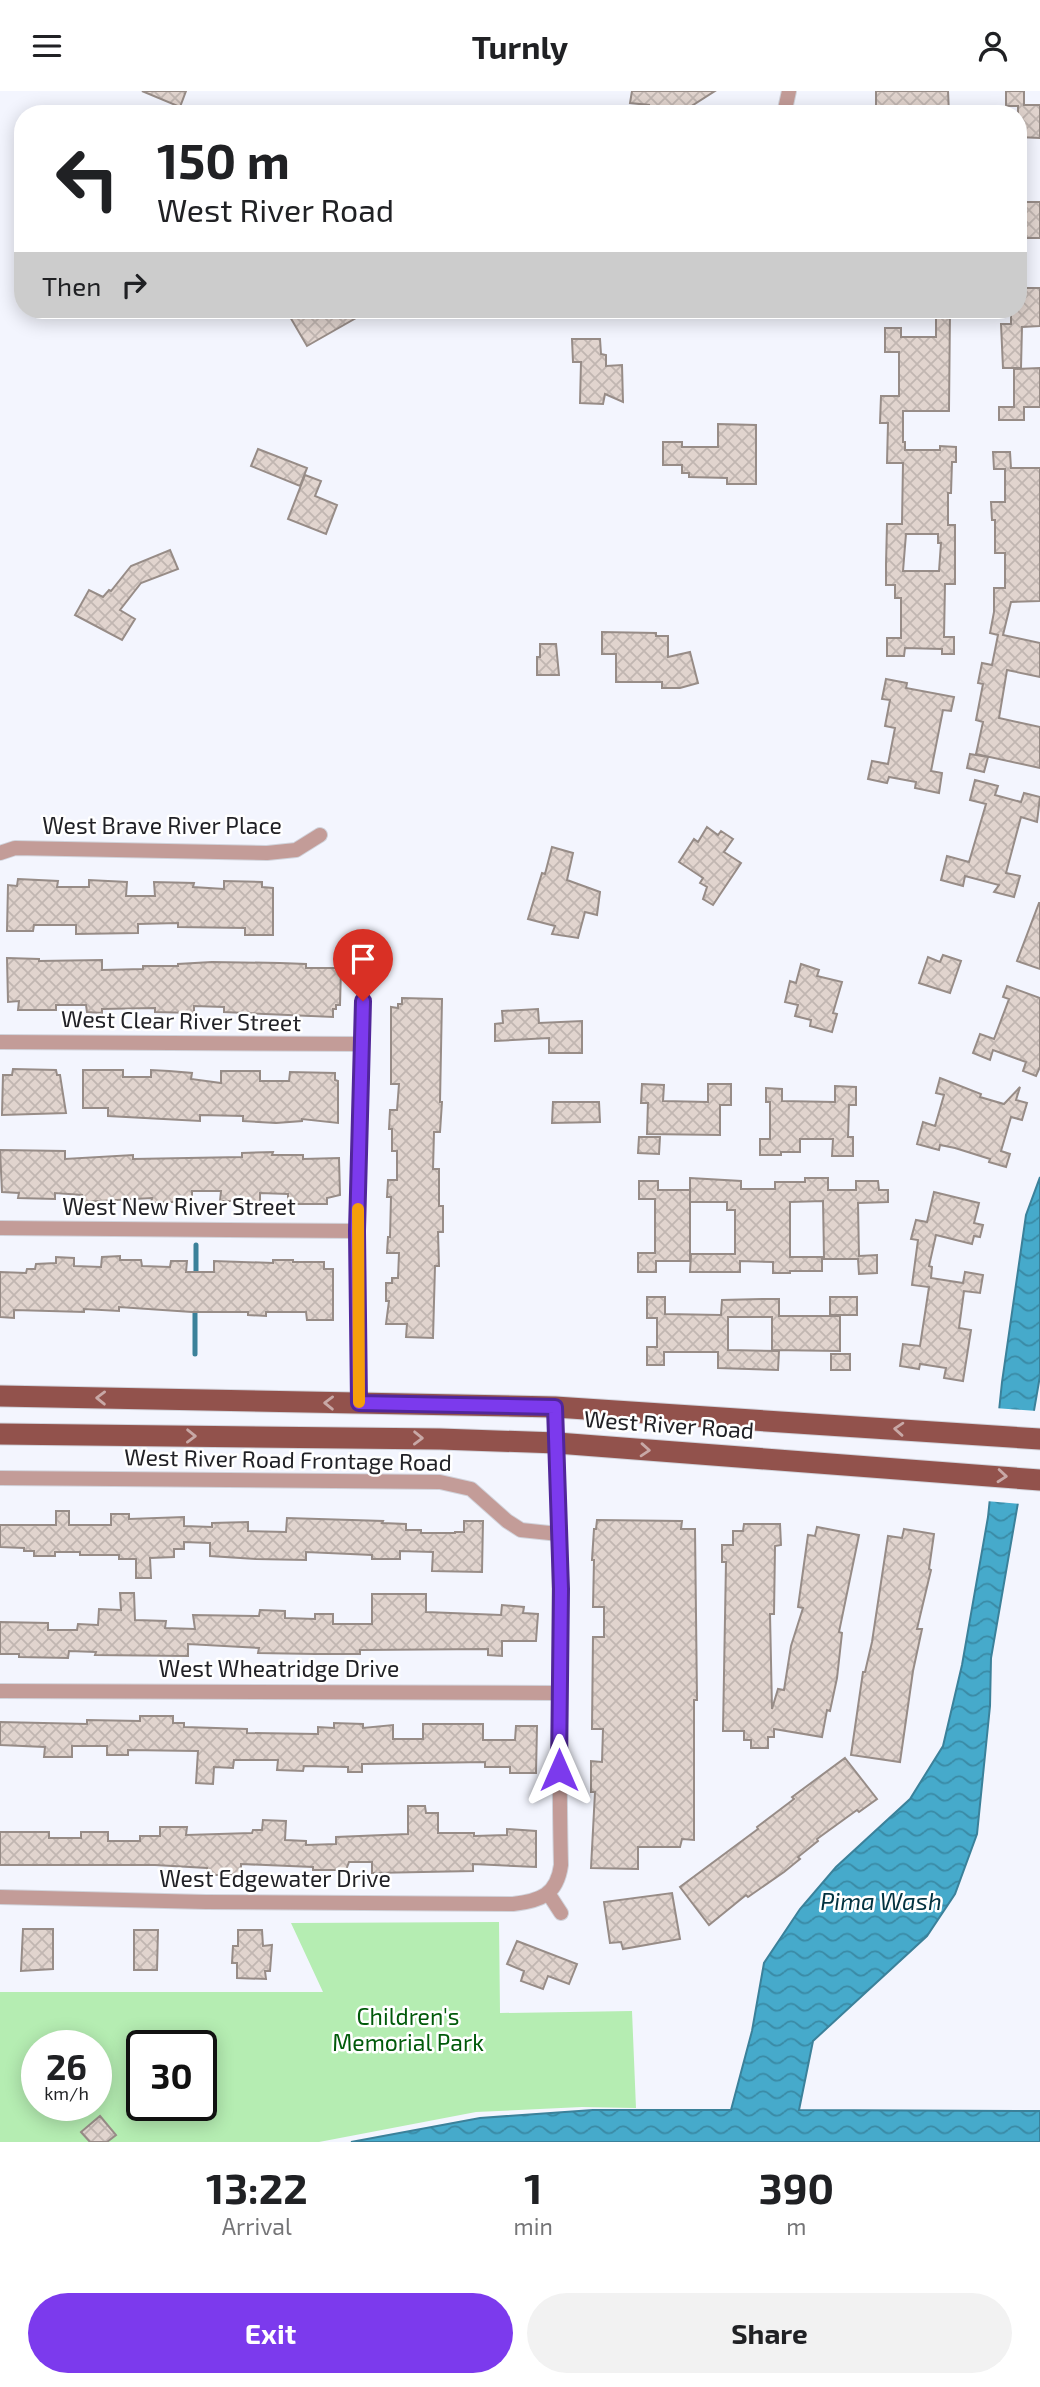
<!DOCTYPE html>
<style>
:root{--surface:#fff;--page:#f2f2f2;--text:#202124;--muted:#757577;--accent:#7c3aed}
body{margin:0;font-family:"Exo 2",sans-serif;background:var(--page);color:var(--text);height:100vh;display:flex;flex-direction:column;font-size:26px;white-space:nowrap}
*{box-sizing:border-box;margin:0}
p{font-size:23px;color:var(--muted)}
.icon{flex:none;width:38px;height:38px;fill:none;stroke:currentColor;stroke-width:2;stroke-linecap:round;stroke-linejoin:round}
.map{position:relative;height:2051px;overflow:hidden}
.side{display:flex;flex-direction:column;background:var(--surface);flex:1}
.side>*{flex:none}
.hud{position:absolute;left:14px;top:14px;width:1013px;height:214px;border-radius:28px;box-shadow:0 4px 18px #0003;background:#fff;color:var(--text);overflow:hidden}
.speed{position:absolute;left:21px;top:1939px;display:flex;gap:14px;font-size:35px;font-weight:700;text-align:center}
.speed>*{display:grid;place-content:center;width:91px;height:91px;border-radius:50%;background:var(--surface);box-shadow:0 4px 18px #0003;line-height:1}
.speed small{font-size:18px;font-weight:400}
.speed .limit{border:4px solid #111;border-radius:10px;background:#fff;color:#111}
.pin{position:absolute;display:grid;place-items:center;width:60px;height:60px;color:#fff;margin:-72px -30px;border-radius:50% 50% 50% 0;rotate:-45deg;box-shadow:0 0 7px #0007}
.pin .icon{rotate:45deg}
.me{position:absolute;width:77px;margin:-38px;rotate:0deg;stroke-linejoin:round;filter:drop-shadow(0 0 5px #0008)}
.turn{display:flex;align-items:center;gap:24px;height:147px;padding:0 28px;font-size:32px}
.turn .icon{width:91px;height:91px;stroke-width:2.5}
.turn b{display:block;font-size:49px;line-height:60px}
.then{display:flex;align-items:center;height:66px;padding:0 28px;background:#0003;gap:14px;font-size:26px}
.eta{display:flex;justify-content:space-evenly;align-items:center;height:119px;text-align:center}
.eta b{font-size:42px;font-weight:700;line-height:49px}
.action{display:flex;gap:14px;margin-top:auto;padding:14px 28px}
.action a{flex:1;height:80px;border-radius:42px;background:var(--accent);color:#fff;font-size:28px;font-weight:700;line-height:80px;text-align:center}
.action a+a{background:var(--page);color:var(--text)}
header{display:flex;justify-content:space-between;align-items:center;height:91px;padding:0 28px;background:var(--surface);font-size:32px;font-weight:700}
.map>svg:first-child{display:block}
.park{fill:#b5edb2;fill-rule:evenodd}
.water{fill:url(#water-waves);stroke:#3b819a;stroke-width:2}
.pier{fill:#f3f5fe}
.lines{fill:none;stroke-linecap:round;stroke-linejoin:round}
.stream{stroke:#3b819a;stroke-width:5}
.building{fill:url(#building-cross-hatch);stroke:#978c87;stroke-width:2;fill-rule:evenodd}
.street-casing{stroke:#d1d3db;stroke-width:16}
.primary-casing{stroke:#d1d3db;stroke-width:23}
.street{stroke:#c39c98;stroke-width:14}
.primary{stroke:#92524c;stroke-width:21}
.oneway{stroke:#c8a8a6}
.route-casing{stroke:#51269a;stroke-width:18}
.route{stroke:#7c3aed;stroke-width:12}
.slow{stroke:#f59e0b;stroke-width:12}
.labels{text-anchor:middle;stroke-width:5;stroke-linejoin:round;paint-order:stroke}
.street-label{font-size:23px;fill:#212126;stroke:#fff}
.park-label{font-size:23px;fill:#015a0a;stroke:#fff}
.water-label{font-size:24px;font-style:italic;fill:#023240;stroke:#fff}
</style>
<header><svg class="icon" aria-label="menu" viewBox="0 0 24 24"><path d="M4 6h16M4 12h16M4 18h16"/></svg>Turnly<svg class="icon" aria-label="person" viewBox="0 0 24 24"><circle cx="12" cy="8" r="4"/><path d="M4 21q1-7 8-7t8 7"/></svg></header>
<div class="map">
<svg width="1040" height="2051" viewBox="0 0 1040 2051">
<defs>
<pattern id="water-waves" width="16" height="10" patternUnits="userSpaceOnUse" patternTransform="scale(1.75)"><rect width="16" height="10" fill="#46aacb"/><path d="M0 5q4-4 8 0t8 0" fill="none" stroke="#3a8aa5"/></pattern>
<pattern id="building-cross-hatch" width="8" height="8" patternUnits="userSpaceOnUse" patternTransform="scale(1.75)"><rect width="8" height="8" fill="#e1d4ce"/><path d="M0 0l8 8M0 8l8-8" fill="none" stroke="#c1b6b1"/></pattern>
</defs>
<rect width="100%" height="100%" fill="#f3f5fe"/>
<!-- park -->
<path class="park" d="M499,1831L500,1922L632,1920L636,2017L582,2016L476,2021L319,2051H0V1901H323L291,1832ZM37,1955H96V2014H37ZM142,1955H201V2014H142Z"/>
<!-- water -->
<path class="water" d="M1040,1086V1285L991,1567L990,1615L977,1743L955,1803L927,1845L813,1950L799,2019L1040,2020V2051H351L480,2027L593,2019H731L752,1940L764,1872L800,1818L836,1776L910,1708L943,1655L962,1574L988,1426L1002,1291L1026,1124Z"/>
<!-- pier -->
<path class="pier" d="M995,1317L1037,1320L1021,1413L986,1410Z"/>
<g class="lines">
<!-- stream -->
<path class="stream" d="M196,1186V1154
M195,1263V1216"/>
</g>
<!-- building -->
<path class="building" d="M142,0H186L180,16Z
M632,0H715L679,23H648L649,14L630,12Z
M876,0H948L949,23H876Z
M1006,0H1024V14H1040V47L1018,46V15H1006Z
M1018,111H1040V147H1018Z
M1018,197H1040V235L1022,236L1021,277H1003L1001,233H1011V219H1018Z
M286,219H370L307,255Z
M936,219H950L949,320H903V351H905V359H940V355L956,356V371H952L951,402H948V434H955V493H945L944,546H954V563H942V558L905,557L904,565H887V547H901V507H895V494H886V473L887,433H902L903,372H887L888,332H880L881,305H899V261H885V237H901V246H936ZM906,443H938V452H941L939,480H903Z
M572,248H600L601,263L606,264V275L622,274L623,311L605,303L603,313L580,312L581,271H573Z
M1040,277V316H1024V329H999V316H1014V278Z
M718,333L756,334V393H727V387L689,386V382H682V374H663V351H682V356H718Z
M258,358L307,377L300,395L251,375Z
M993,361H1010L1011,377H1040V510L1011,511L1003,544L1040,552V586L1007,579L999,627L1040,636V677L976,663L983,631L976,629L983,593L978,592L982,572L992,574L998,544L990,542L994,521V497H1005V462H995V429H992L991,411H1005V378H994Z
M305,384L321,390L315,405L337,414L326,443L288,428Z
M170,459L178,478L141,492L120,519L135,528L122,549L75,524L89,499L103,506L109,499L111,500L131,475Z
M602,541L656,542V545H668V566L690,561L698,592L680,597H662V591H616V563H602Z
M540,553H556L559,584H537V566H540Z
M886,588L907,592L906,597L954,606L951,620L943,619L931,680L942,682L939,702L915,697L916,691L889,686L887,692L868,688L872,670L888,673L895,637L885,635L890,609L882,608Z
M970,663L988,666L984,681L967,677Z
M975,689L998,695L995,704L1021,711L1024,702L1040,706L1037,731L1021,726L1006,782L1020,785L1014,806L994,801L999,794L965,785L963,795L941,789L947,765L969,771L986,713L970,709Z
M707,736L718,744L721,740L733,748L724,761L741,772L713,814L703,808L707,796L700,792L703,787L679,771L694,748L698,751Z
M552,756L573,762L567,789L600,801L597,824L585,821L578,847L552,843L555,835L528,828L542,782L545,783Z
M18,788L58,790L57,796H89V789L127,791L126,805H155L154,791L194,792L193,796L224,798V790L262,791V796L273,797V844H245V837L178,836V832L138,833V842L76,843V834H34L33,840H7L8,794L17,795Z
M1039,812H1040V878L1017,870Z
M943,864L961,870L950,902L919,892L928,866L940,871Z
M7,867L39,868V870L102,869V879L143,878V875H178V873L212,871L280,872L306,873V877H341L340,914H336V918H333V926L224,921V916L194,915V922L155,921V917L102,918V922L87,921L86,914H56V919H18L19,910L8,911Z
M801,873L819,879L817,885L842,891L833,922L837,923L832,941L810,935L811,929L795,925L798,914L785,911L790,890L796,892Z
M1007,895L1040,907V976L1036,985L1023,980L1026,971L993,959L990,969L973,962L980,943L994,948L1009,908L1003,906Z
M402,907L442,908L440,1011H442L440,1041H434L433,1078H439V1115H443V1141H438L439,1175H435L433,1247L406,1246L407,1233H386L389,1210H386V1192H392V1187H398L399,1162H387L388,1146H390L391,1106H387L388,1089H397V1060H392V1038H389L390,1019H397L399,993H391V916L398,917V913H402Z
M538,918L539,932L582,930V962H549V947L495,950V933L503,932L502,920Z
M13,978L56,979L57,984H60L66,1022L2,1024L3,984H12Z
M83,979H123V986H151V979L169,980L192,982L191,988L221,992V980H260V990H289L290,981L335,982V989L338,990V1032L302,1028V1030L276,1032L243,1030V1025L200,1024V1030L108,1025V1017H83Z
M940,987L981,1003L980,1006L1004,1013L1020,996L1016,1009L1027,1012L1022,1029L1011,1026L1001,1060L1010,1063L1006,1076L989,1071L990,1068L955,1057L940,1054L939,1059L917,1053L923,1031L935,1035L944,1004L936,1002Z
M642,993L664,994L663,1010L708,1011V993H731V1014H720V1044L647,1043L648,1012H641Z
M835,995L856,996V1014H849L848,1046H853V1065H832L833,1048H800V1061H781V1064H760V1048H770V1011H766V997L782,998V1010L835,1011Z
M553,1011H599L600,1031L552,1032Z
M639,1046H660L659,1063L638,1062Z
M0,1059L65,1060V1068L133,1064V1068L242,1066V1062L273,1061L272,1064H303V1068L339,1067L340,1104L327,1107V1113H288V1103L260,1102V1113H241V1110H220L221,1100H192V1110L151,1112L152,1107L81,1111L82,1104L55,1102V1108L18,1107L19,1102L2,1101Z
M690,1087L741,1090V1098H775V1091H805V1087H828V1099H856V1090H878L879,1099H888V1111L858,1112L859,1165L877,1164V1182L859,1183L858,1168H824L823,1110L790,1111V1166H822V1180H790V1182H773V1171L740,1170V1181H690L691,1163H735V1119H727V1111H690Z
M639,1090H658V1099H690V1170H656V1181H638V1162H655V1108H639Z
M934,1101L979,1112L974,1132L983,1134L980,1146L974,1145L972,1153L936,1144L929,1175L932,1176L931,1187L963,1192L965,1181L983,1184L980,1202L964,1200L959,1237L971,1239L963,1290L944,1287L946,1277L920,1273L919,1278L900,1275L903,1253L920,1255L929,1196L912,1194L918,1149L911,1148L916,1129L927,1131Z
M120,1165V1169H141L142,1175L170,1176L171,1170H187L186,1181H214V1170L273,1172V1169H293V1171H324V1178H333V1229H307L306,1221H266V1225L248,1224V1221H192L119,1216V1220L84,1218V1221L14,1219V1227L0,1226V1181L26,1182L27,1178H35L36,1173L56,1172V1166L74,1167V1175L101,1176L102,1166Z
M647,1206H665V1223L721,1224L722,1209L762,1208H779V1225H840V1260L772,1259V1226H728V1259L779,1260L778,1279L718,1277V1261H664V1274H647V1256H657V1227H647Z
M830,1206H857V1224H830Z
M831,1263H850V1279H831Z
M56,1420H69V1434H111V1423H129V1428L184,1426V1435L212,1436V1432L248,1431V1440L286,1441L287,1427L383,1430L382,1432L406,1433V1439H421V1442H455V1441H464V1430H483L482,1481L432,1480L433,1461L400,1460V1468H372V1464L306,1461V1469L256,1468L210,1465V1452L184,1451V1458H174V1466L150,1467L151,1487H136V1468H119V1464H80V1461H55V1465H34V1460H24V1457L0,1456V1434H56Z
M597,1429L682,1430L681,1438H695L697,1609H694V1749L682,1748L680,1756H638V1778L591,1777L595,1701H591V1670L602,1671L603,1638H592L593,1546H604V1516H593L594,1469H592L594,1438H596Z
M744,1433H780L781,1454L775,1455L774,1523H770L772,1618L778,1598L784,1599L791,1555L803,1517L798,1516L808,1444L815,1445L817,1436L859,1444L839,1541L842,1542L837,1587L830,1620L827,1619L822,1646L774,1638V1646H768V1657H751V1649H744V1640H723L726,1471H722V1454H733V1440H743Z
M904,1438L934,1443L929,1478L931,1479L917,1538H922L913,1580L900,1671L851,1664L863,1581H865L872,1551L888,1445L902,1447Z
M120,1502H134L135,1529L166,1530L165,1537L195,1538L193,1524L259,1525L260,1519L285,1520V1527L315,1528V1523H333V1533H372V1503H426V1521L501,1524L502,1514L524,1516L523,1522L538,1523L536,1550H502V1565L488,1564V1558L360,1559V1563H315L258,1562L259,1557L188,1553V1565L95,1564L96,1561L69,1560L68,1567L19,1566V1563H0V1531L48,1532V1539H77L78,1533L98,1534L99,1518L121,1519Z
M140,1625H173V1632H184V1636L247,1638V1642L318,1643V1636L334,1637V1632L363,1633V1637L393,1634V1648H423V1633H483V1649H515L516,1635H537L536,1682H510V1676H485V1671L362,1673V1681H348V1676L304,1675L303,1680L277,1679L278,1669H234L233,1677L214,1676L213,1693L196,1692L198,1660L128,1659V1664H107V1655H72V1666H44L45,1656L0,1654V1631L87,1633V1629L140,1630Z
M845,1667L877,1708L859,1721L857,1719L817,1748L818,1750L798,1766L800,1768L784,1781L748,1806L746,1804L709,1834L680,1796L758,1738L757,1736L794,1708L792,1706Z
M408,1715H425L426,1722H438V1742H474V1745L507,1744V1738L536,1740V1776L473,1773V1780L372,1782V1771H349L346,1779H313V1776L241,1773V1784H207V1777L155,1774H0V1741H49V1747H81V1741H108V1750H140V1745H160V1736H187L186,1744L252,1742L253,1739H262L263,1729L286,1730L285,1749L306,1750V1754L336,1753V1746L408,1743Z
M672,1802L680,1848L623,1858L621,1851L610,1852L604,1811Z
M23,1838H53V1878L21,1880Z
M134,1839H158L157,1879H134Z
M238,1839H262L263,1855L272,1854L270,1880H265L266,1888L237,1887V1872H232L233,1855H238Z
M517,1850L577,1873L569,1893L548,1885L543,1898L521,1890L524,1880L507,1873Z
M100,2025L116,2044L107,2051H90L81,2041Z"/>
<g class="lines">
<defs>
<path id="street" d="M784,23L789,0
M0,762L15,757L267,762L296,759L320,744
M0,951L361,953
M0,1137L357,1140
M359,1312L357,1140L363,910
M0,1387L440,1391L471,1398L507,1430L521,1439L559,1443
M0,1600L558,1602
M548,1802L561,1822
M0,1806L206,1811L513,1813C540,1810 557,1804 561,1774C557,1622 563,1469 555,1316"/>
<path id="primary" d="M0,1305L555,1316L1040,1348
M0,1343L440,1348L557,1352L1040,1389"/>
</defs>
<!-- street casing -->
<use href="#street" class="street-casing"/>
<!-- primary casing -->
<use href="#primary" class="primary-casing"/>
<!-- street -->
<use href="#street" class="street"/>
<!-- primary -->
<use href="#primary" class="primary"/>
</g>
<!-- one-way arrows -->
<defs><path id="oneway-chevron" d="M-2-3.5L2.5 0L-2 3.5" fill="none" stroke-width="1.6" stroke-linecap="round" stroke-linejoin="round" transform="scale(1.75)"/></defs>
<g class="oneway">
<use href="#oneway-chevron" transform="translate(101 1307) rotate(-179)"/>
<use href="#oneway-chevron" transform="translate(329 1312) rotate(-179)"/>
<use href="#oneway-chevron" transform="translate(899 1338) rotate(-176)"/>
<use href="#oneway-chevron" transform="translate(191 1345) rotate(1)"/>
<use href="#oneway-chevron" transform="translate(418 1347) rotate(1)"/>
<use href="#oneway-chevron" transform="translate(645 1359) rotate(4)"/>
<use href="#oneway-chevron" transform="translate(1002 1385) rotate(5)"/>
</g>
<g class="lines">
<defs>
<path id="route" d="M363,910L357,1140L359,1312L555,1316L561,1498L559,1679"/>
</defs>
<!-- route casing -->
<use href="#route" class="route-casing"/>
<!-- route -->
<use href="#route" class="route"/>
<!-- slow -->
<path class="slow" d="M358,1118L359,1311"/>
</g>
<g class="labels">
<!-- street labels -->
<g class="street-label">
<text x="162" y="743">West Brave River Place</text>
<text transform="translate(181 930) rotate(1)" y="8">West Clear River Street</text>
<text x="179" y="1124">West New River Street</text>
<text transform="translate(669 1334) rotate(4)" y="8">West River Road</text>
<text transform="translate(288 1369) rotate(1)" y="8">West River Road Frontage Road</text>
<text x="279" y="1586">West Wheatridge Drive</text>
<text x="275" y="1796">West Edgewater Drive</text>
</g>
<!-- park labels -->
<g class="park-label">
<text x="408" y="1934">Children's<tspan x="408" dy="26">Memorial Park</tspan></text>
</g>
<!-- water labels -->
<g class="water-label">
<text x="881" y="1819">Pima Wash</text>
</g>
</g>
</svg>
<div class="speed"><div>26<small>km/h</small></div><div class="limit">30</div></div>
<div class="pin" style="left:363px;top:910px;background:#d93025"><svg class="icon" aria-label="arrive" viewBox="0 0 24 24"><path d="M6 21V4h12l-3 4 3 4H6"/></svg></div>
<svg class="me" style="left:559px;top:1679px" viewBox="-20 -20 40 40"><path d="M0-17L14 15 0 8-14 15z" fill="#7c3aed" stroke="#fff" stroke-width="4"/></svg>
<div class="hud">
<div class="turn"><svg class="icon" aria-label="left" viewBox="0 0 24 24"><path d="M17 20v-9H6M10 6l-5 5 5 5"/></svg><div><b>150 m</b>West River Road</div></div>
<div class="then">Then<svg class="icon" aria-label="right" viewBox="0 0 24 24"><path d="M7 20v-9h11M14 6l5 5-5 5"/></svg></div>
</div>
</div>
<section class="side">
<div class="eta">
<div><b>13:22</b><p>Arrival</p></div>
<div><b>1</b><p>min</p></div>
<div><b>390</b><p>m</p></div>
</div>
<div class="action"><a>Exit</a><a>Share</a></div>
</section>
